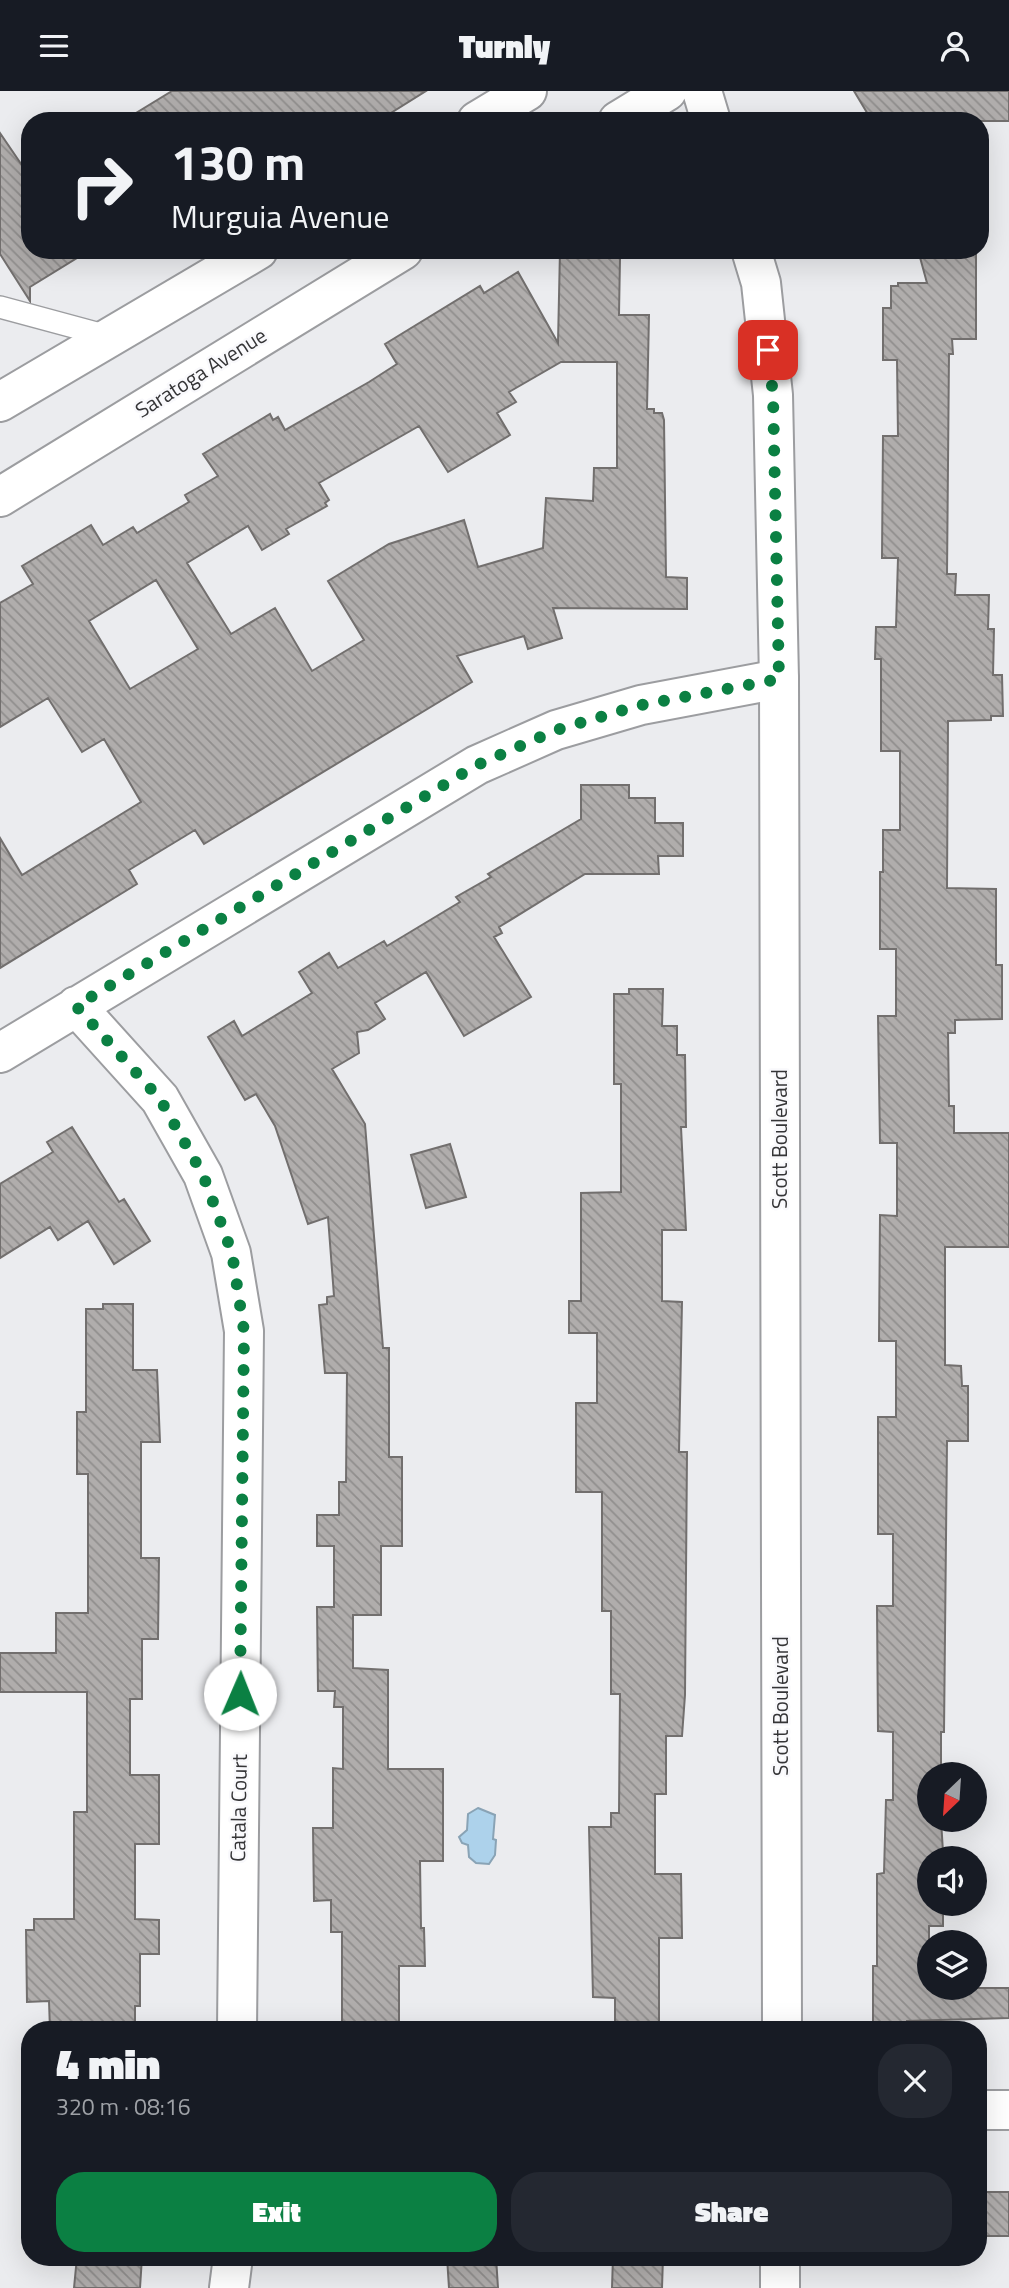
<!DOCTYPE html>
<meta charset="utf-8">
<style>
:root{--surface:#171b24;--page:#242831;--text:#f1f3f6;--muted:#9ea1a6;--accent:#0b8043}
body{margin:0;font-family:"Titillium Web",sans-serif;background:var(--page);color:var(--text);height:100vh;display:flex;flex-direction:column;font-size:26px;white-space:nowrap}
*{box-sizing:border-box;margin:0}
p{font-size:23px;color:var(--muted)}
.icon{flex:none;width:38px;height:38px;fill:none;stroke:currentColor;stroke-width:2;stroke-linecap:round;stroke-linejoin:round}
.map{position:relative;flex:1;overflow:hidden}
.drawer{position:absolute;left:21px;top:1930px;width:966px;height:245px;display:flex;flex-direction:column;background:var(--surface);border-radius:28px;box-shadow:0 7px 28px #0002}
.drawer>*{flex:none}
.hud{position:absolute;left:21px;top:21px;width:968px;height:147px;border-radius:28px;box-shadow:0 7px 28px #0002;background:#171b24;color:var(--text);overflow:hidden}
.needle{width:46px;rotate:205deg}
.controls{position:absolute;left:917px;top:1671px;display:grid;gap:14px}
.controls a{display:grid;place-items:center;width:70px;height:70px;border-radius:50%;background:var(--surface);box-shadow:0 7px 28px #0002;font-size:35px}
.pin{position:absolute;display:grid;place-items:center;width:60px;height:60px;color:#fff;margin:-30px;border-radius:14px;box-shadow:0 4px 10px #0006}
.me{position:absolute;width:77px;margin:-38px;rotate:1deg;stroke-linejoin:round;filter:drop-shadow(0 0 5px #0008)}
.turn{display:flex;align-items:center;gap:24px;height:147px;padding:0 35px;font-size:32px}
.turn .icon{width:91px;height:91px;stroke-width:2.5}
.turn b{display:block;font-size:49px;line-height:60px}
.round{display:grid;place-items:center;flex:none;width:74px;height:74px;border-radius:28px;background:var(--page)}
.summary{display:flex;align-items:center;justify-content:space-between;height:119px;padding:0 35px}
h1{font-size:42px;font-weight:800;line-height:52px}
.button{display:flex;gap:14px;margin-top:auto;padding:14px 35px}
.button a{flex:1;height:80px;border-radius:28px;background:var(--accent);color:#fff;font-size:28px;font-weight:800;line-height:80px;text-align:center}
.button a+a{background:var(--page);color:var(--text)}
header{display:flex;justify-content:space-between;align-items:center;height:91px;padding:0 35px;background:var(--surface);font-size:32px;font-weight:800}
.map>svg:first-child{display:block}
.water{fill:#add2eb;stroke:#89a3b5;stroke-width:2}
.building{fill:url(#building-back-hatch);stroke:#726f6e;stroke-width:2;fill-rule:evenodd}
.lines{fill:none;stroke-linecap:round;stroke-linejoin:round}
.service-casing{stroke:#9c9da0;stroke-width:24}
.minor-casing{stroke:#9c9da0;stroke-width:42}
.secondary-casing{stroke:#9c9da0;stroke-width:42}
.service{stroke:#fff;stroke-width:21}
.minor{stroke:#fff;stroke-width:38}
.secondary{stroke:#fff;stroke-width:38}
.route{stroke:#0b8043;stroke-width:12;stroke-dasharray:0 21.6}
.labels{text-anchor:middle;stroke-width:5;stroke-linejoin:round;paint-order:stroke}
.street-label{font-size:21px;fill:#353537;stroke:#f9f9fc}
</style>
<header><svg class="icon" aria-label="menu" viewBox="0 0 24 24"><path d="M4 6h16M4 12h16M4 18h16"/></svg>Turnly<svg class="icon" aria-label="person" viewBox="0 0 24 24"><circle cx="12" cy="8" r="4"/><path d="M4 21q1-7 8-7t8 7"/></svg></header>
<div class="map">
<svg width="1009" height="2197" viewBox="0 0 1009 2197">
<defs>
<pattern id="building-back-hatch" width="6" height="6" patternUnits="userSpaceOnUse" patternTransform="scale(1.75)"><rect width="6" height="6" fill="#b0adac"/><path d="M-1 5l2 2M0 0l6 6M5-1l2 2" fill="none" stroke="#908e8d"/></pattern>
</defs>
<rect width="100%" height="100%" fill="#ebecef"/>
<!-- water -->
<path class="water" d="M478,1717L495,1724L493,1748L496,1749L495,1764L489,1773L476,1772L469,1766L468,1754L462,1752L459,1746L467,1739L468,1723Z"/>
<!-- building -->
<path class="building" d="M172,0H426L378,30H123Z
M854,0H1009V30H872Z
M0,42L30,86V159H90L30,196V210L0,163Z
M560,159H605V167H620L619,224H649L647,318H654V322H662L664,329L666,486L687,487V518L553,517L562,547L528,558L524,545L457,565L472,591L204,753L195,739L129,779L137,793L0,877V747L22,784L141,711L104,648L82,661L48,607L0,636V512L33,493L22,475L91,434L103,454L133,436L137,442L189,411L185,404L218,385L203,363L270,323L273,329L278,326L285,339L369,291L397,273L385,253L480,195L484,202L518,181L558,252ZM561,271H617V377H594L593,410L546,407L543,457L478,476L464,429L389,453L328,490L364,549L312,580L275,517L231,543L187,472L248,435L262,459L289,443L286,438L327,415L325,412L329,409L319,392L419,335L448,381L510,344L497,322L516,311L509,301ZM156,489L198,558L130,598L89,530Z
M918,159H976V248H952L953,263H949L947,483H956L955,504H989L988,538H994L993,584H1002L1003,625H991V629L948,630L947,797L996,798V874H1002V928L955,929V942H948L949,1015H954V1042H1009V1156H945V1274L961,1275L962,1295H968V1350H947L944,1641H941V1684H929V1729H941L943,1761V1768H929V1813H943V1835H929V1897H1009V1927L907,1930V1939H873V1875H877V1783L884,1782L886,1709H893V1641L878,1640L877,1515H893V1443H878V1326H896V1250H879L880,1124L897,1125V1052H880L878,925H896V858H880V781H883V739H900V660H881V568H875L876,536H896L898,467H882L883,345H898L897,269H883V217H891V195H898V192H927Z
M581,694H629V707H655V732H683V765H658L659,783H585L499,836L502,842L494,846L531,906L464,945L426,881L375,912L385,928L368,939L357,941L359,962L332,978L365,1033L383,1257H389V1366H402V1455H381V1524H353V1577L388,1579V1678H443V1770H420L421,1837H424L425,1875H399V1939H342V1841H331V1809L314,1810L313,1737H333V1677L343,1678V1616H334L335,1600H318L317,1516H334V1455H317V1424H339V1391H346L347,1282H325L319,1214L327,1213V1206L334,1205L328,1126L308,1133L275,1035L256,1003L245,1009L208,946L234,930L242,945L312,902L299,881L329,862L338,877L384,850L387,855L460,811L456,806L491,786L488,783L581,728Z
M629,898H663L662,935H677V964H685L686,1036H681L686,1139H662V1210L682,1211L679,1361H687L685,1604L682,1645H666V1703H655V1783H681L682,1847H659V1939H615V1907L593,1906L589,1736H611V1722H619L620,1603H611V1520H602V1401H576V1312H597V1242H569V1210H581V1102L621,1101V993H614V903H629Z
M72,1036L119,1111L124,1108L150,1150L114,1173L88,1130L58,1149L50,1136L0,1167V1093L53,1061L47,1051Z
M450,1053L466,1106L426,1117L411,1064Z
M103,1213H133V1279H157L160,1351H141V1467H159L158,1548H142V1608H130V1684H159V1753H135V1828L159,1829V1863H140V1915H135V1939H50L49,1910L27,1911L26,1839H34V1828H74V1721H87V1601H0V1562H56V1522H88V1383H77V1321H86V1218H103Z
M978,2101H1009V2145H978Z
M77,2166H142L140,2197H74Z
M447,2166H496L498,2197H449Z
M613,2166H663L662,2197H612Z"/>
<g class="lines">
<defs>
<path id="service" d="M0,216L111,246"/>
<path id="minor" d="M76,915L160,1008L203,1084L231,1162L244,1240L237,1939
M0,962L477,674L556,639L641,614L779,588
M978,2019H1009
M229,2197L233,2166"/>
<path id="secondary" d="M702,0L711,30
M477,30L527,0
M618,30L667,0
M751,159L761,192L773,304L779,588L782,1939
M0,311L258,159
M0,406L403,159
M780,2197V2166"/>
</defs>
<!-- service casing -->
<use href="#service" class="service-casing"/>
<!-- minor casing -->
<use href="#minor" class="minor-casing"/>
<!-- secondary casing -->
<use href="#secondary" class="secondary-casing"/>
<!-- service -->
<use href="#service" class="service"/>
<!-- minor -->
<use href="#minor" class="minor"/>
<!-- secondary -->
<use href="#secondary" class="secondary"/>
</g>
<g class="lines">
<!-- route -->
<path class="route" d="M240,1603L244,1240L232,1162L203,1084L160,1008L76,915L477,674L556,639L641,614L779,588L773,304L768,259"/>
</g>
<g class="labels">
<!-- street labels -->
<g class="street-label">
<text transform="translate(201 282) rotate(-32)" y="7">Saratoga Avenue</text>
<text transform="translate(780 1048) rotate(-90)" y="7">Scott Boulevard</text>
<text transform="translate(781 1615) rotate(-90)" y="7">Scott Boulevard</text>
<text transform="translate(239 1717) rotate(-89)" y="7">Catala Court</text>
</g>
</g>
</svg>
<div class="controls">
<a><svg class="needle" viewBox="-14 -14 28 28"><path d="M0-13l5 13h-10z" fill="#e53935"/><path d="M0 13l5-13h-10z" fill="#9ea1a6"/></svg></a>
<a><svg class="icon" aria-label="sound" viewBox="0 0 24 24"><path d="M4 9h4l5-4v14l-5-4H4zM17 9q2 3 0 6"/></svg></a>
<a><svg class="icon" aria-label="layers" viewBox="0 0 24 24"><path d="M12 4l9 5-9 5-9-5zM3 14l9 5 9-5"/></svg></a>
</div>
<div class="pin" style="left:768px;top:259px;background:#d93025"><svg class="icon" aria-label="arrive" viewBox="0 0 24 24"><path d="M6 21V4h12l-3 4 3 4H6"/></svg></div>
<svg class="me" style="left:240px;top:1603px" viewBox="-20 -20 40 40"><circle r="19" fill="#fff"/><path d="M0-13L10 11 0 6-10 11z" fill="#0b8043"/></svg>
<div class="hud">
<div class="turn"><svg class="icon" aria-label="right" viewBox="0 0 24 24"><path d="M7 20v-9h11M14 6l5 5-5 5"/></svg><div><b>130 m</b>Murguia Avenue</div></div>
</div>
<section class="drawer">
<div class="summary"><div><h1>4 min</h1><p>320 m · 08:16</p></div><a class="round"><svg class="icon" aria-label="close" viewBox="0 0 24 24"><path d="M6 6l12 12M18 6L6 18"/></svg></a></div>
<div class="button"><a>Exit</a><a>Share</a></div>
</section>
</div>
